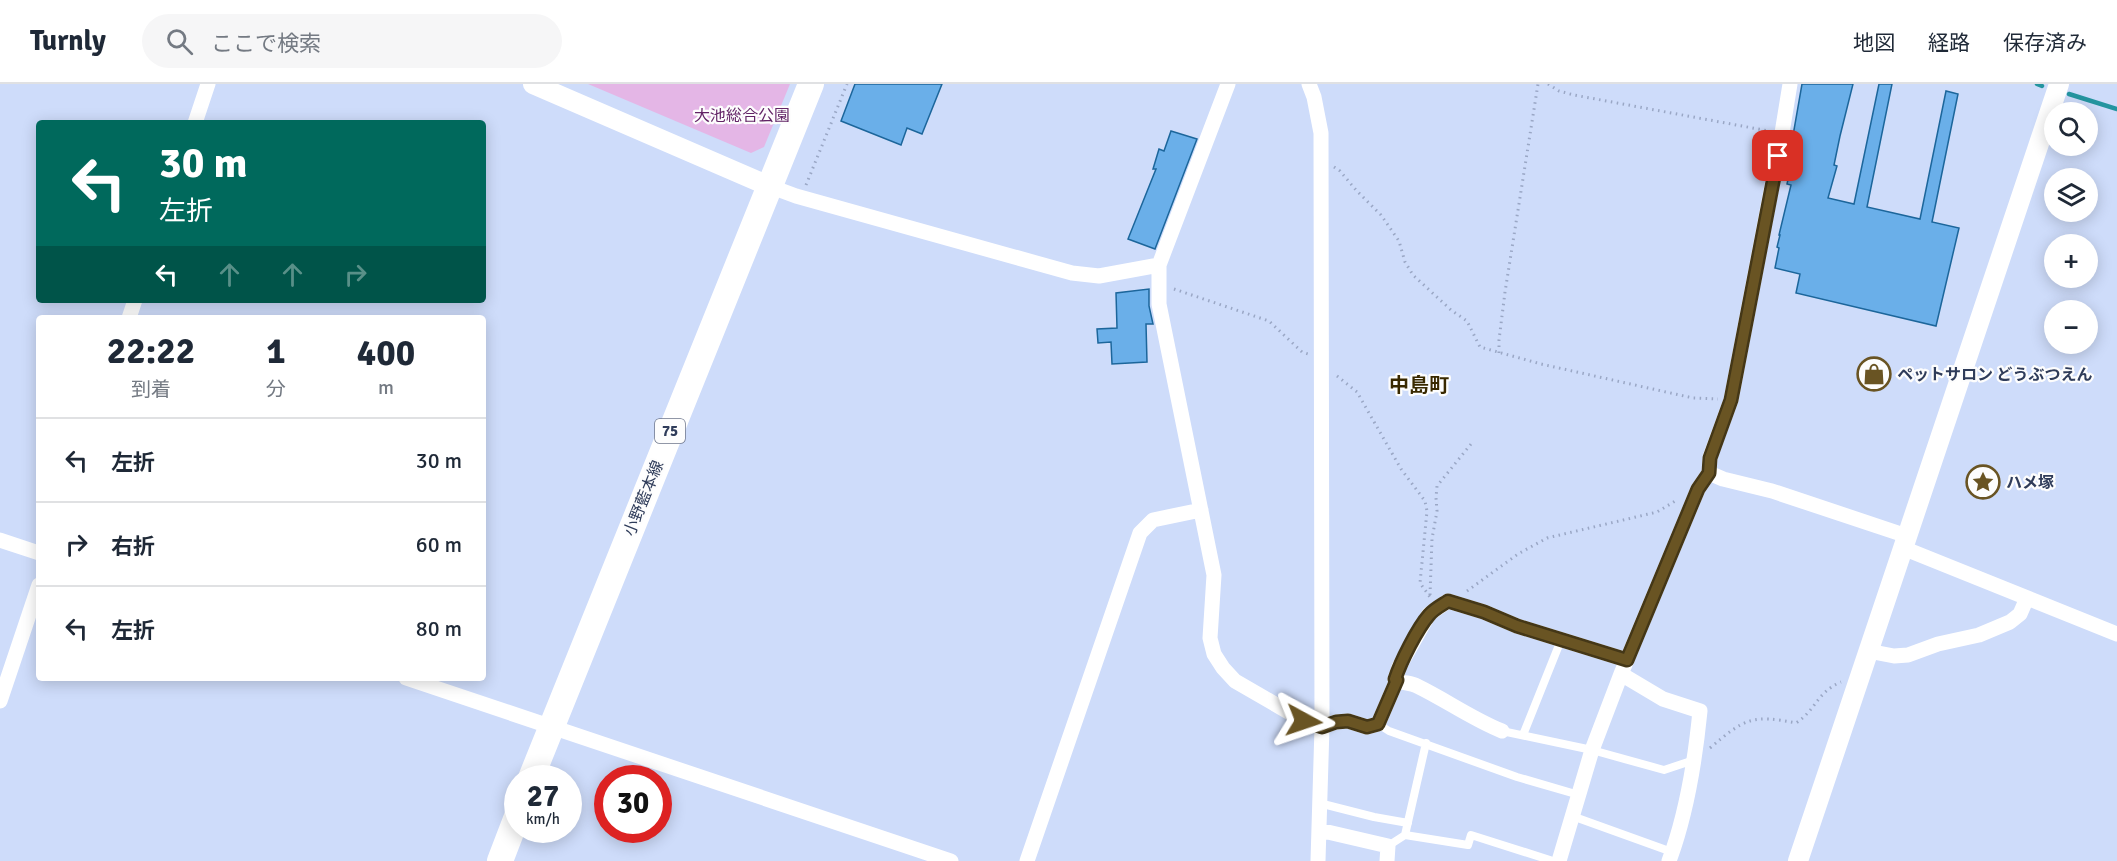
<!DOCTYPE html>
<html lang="ja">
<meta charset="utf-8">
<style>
:root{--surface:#fff;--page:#f6f6f7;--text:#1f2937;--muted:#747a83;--line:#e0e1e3}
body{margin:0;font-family:Signika,"Noto Sans JP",sans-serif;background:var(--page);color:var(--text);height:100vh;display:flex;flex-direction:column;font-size:22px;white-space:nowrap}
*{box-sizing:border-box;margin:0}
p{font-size:20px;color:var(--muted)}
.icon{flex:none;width:33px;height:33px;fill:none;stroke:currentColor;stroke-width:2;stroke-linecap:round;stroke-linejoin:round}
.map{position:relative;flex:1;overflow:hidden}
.side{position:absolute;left:36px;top:231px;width:450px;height:366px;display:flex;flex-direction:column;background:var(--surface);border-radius:6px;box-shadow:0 3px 15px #0003}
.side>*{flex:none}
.guide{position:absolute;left:36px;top:36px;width:450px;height:183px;border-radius:6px;box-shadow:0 3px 15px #0003;background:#00695c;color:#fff;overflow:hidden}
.tools{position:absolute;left:2044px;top:18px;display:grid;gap:12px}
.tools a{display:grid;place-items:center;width:54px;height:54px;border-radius:50%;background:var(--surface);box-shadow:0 3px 15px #0003;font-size:30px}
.speed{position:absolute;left:504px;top:681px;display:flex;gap:12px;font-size:30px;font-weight:700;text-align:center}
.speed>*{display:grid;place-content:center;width:78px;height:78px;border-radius:50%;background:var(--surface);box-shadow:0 3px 15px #0003;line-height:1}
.speed small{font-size:15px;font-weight:400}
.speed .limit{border:9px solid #d22;background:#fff;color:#111}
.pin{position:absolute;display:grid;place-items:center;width:51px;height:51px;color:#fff;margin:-26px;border-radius:12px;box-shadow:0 3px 9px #0006}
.me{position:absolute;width:66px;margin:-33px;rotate:95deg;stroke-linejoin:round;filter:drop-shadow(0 0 4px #0008)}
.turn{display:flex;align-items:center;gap:21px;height:126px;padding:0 24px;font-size:27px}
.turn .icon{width:78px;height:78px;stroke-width:2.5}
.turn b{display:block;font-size:42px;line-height:51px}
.lanes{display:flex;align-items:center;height:57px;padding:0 24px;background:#0003;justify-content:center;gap:30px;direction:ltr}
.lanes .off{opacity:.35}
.eta{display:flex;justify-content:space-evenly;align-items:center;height:102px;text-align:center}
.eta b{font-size:36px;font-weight:700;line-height:42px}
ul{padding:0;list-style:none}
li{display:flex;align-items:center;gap:18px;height:84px;padding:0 24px;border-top:2px solid var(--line)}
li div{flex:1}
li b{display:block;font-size:22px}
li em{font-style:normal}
header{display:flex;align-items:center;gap:36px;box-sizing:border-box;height:84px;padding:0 30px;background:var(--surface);border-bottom:2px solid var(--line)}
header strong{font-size:28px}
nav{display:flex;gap:33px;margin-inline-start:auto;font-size:21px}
.search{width:420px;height:54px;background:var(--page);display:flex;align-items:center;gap:15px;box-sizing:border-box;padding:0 21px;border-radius:33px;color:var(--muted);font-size:22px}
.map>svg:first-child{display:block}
.green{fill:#e4b6e6}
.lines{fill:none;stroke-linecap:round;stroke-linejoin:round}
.stream{stroke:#2495a0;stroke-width:4.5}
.building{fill:#6aafe9;stroke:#1c669b;stroke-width:1.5}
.path{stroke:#9aa7c5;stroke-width:3;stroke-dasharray:1.5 4.5;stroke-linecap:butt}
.service{stroke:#fff;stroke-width:8}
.minor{stroke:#fff;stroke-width:15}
.tertiary{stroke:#fff;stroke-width:20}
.primary{stroke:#fff;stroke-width:26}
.route-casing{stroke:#443717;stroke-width:15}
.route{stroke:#695423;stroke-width:10}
.labels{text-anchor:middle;stroke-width:4.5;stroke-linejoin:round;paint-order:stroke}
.shield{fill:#fdfdfd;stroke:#6d768b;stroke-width:1.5}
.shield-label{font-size:15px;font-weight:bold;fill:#2f3c5a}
.park-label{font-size:16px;fill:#622466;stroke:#fdfdfd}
.poi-label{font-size:16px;font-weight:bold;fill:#2f3c5a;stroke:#fdfdfd;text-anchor:start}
.street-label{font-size:16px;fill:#2f3c5a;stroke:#fdfdfd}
.quarter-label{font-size:20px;font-weight:bold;fill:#392900;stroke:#fdfdfd}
</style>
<header>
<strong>Turnly</strong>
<div class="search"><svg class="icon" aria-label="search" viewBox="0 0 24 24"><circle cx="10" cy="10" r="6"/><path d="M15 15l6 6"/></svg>ここで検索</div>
<nav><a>地図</a><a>経路</a><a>保存済み</a></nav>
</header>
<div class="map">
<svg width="2117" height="777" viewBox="0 0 2117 777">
<rect width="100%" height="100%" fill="#cedcfa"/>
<!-- green -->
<path class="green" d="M588,0H790L764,63L751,69Z"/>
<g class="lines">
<!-- stream -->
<path class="stream" d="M2037,0L2042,2
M2069,10L2117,25"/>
</g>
<!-- building -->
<path class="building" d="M855,0H942L922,50L907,44L901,61L841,37Z
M1802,0H1853L1840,52L1834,81L1837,82L1828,114L1854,120L1879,0H1892L1867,123L1920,135L1946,7L1958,10L1932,138L1959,144L1936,242L1796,209L1800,190L1775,184L1779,164L1777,163L1780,151H1779L1791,101L1787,100L1795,64L1791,63Z
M1171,47L1197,55L1155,165L1128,155L1156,85H1153L1159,65L1164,67Z
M1149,205V222L1153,240H1146L1147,278L1112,280L1111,258L1098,259L1097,245L1117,244L1116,209Z"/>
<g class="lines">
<!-- path -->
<path class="path" d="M1548,0L1559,7L1574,11L1769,47
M1334,83L1340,87L1356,106L1381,131L1399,157L1405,178L1413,191L1451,226L1467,237L1480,263L1541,280L1693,314L1718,315
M806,101L847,0
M1174,205L1269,237L1302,268L1308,270
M1499,269V256L1505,208L1538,0
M1337,292L1357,308L1401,385L1425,417L1427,427L1420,499L1430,513
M1467,507L1518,470L1547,454L1657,428L1677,416
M1430,511L1432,455L1437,427L1436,414L1437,402L1471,360
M1710,664C1744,635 1752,630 1796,639C1816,626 1817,608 1841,598"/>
<!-- service -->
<path class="service" d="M1378,640L1389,647L1517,693L1579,711
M1502,647L1592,666L1664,686L1694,676
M1523,651L1561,556
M1319,719L1374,733L1408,739
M1572,732L1672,768
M1405,751L1468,761L1471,751L1553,777
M1388,762L1405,751L1426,659"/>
<!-- minor -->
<path class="minor" d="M1228,0L1159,181V220L1214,491L1210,554L1214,570L1223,584L1235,597L1304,637L1322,643L1336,638L1348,637L1367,643L1378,640L1397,596
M1309,0L1314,13L1321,49L1322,643L1318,777
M1790,0L1782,49L1731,316L1710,373L1709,389L1723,395L1772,407L1907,452
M195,39L208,0
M769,102L796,112L1072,189L1099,192L1159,181
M129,234L135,216
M0,456L39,469
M1903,464L2117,550
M1868,567L1894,572L1908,571L1938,560L1979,551L2010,538L2020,530L2027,514
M1621,590L1663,615L1700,627C1695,678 1687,729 1669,777
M406,594L951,777
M0,617L39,501
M1502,647C1472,635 1446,616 1417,602C1410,598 1402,600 1395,595L1399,583L1429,530L1448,517L1484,528L1517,542L1627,576
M1319,746L1388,762L1387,777
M1027,777L1140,449L1153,436L1201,426
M1559,777L1592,666L1621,590L1698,405L1709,389"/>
<!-- tertiary -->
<path class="tertiary" d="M533,0L769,102
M1798,777L2059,0"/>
<!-- primary -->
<path class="primary" d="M531,694L811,0
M500,777L518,730"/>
</g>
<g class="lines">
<defs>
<path id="route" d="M1304,637L1322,643L1336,638L1348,637L1367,643L1378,640L1397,596L1395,595C1401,577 1417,545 1429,531C1434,525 1442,521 1448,517L1484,528L1517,542L1627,576L1698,405L1709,389L1710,374L1731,316L1778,72"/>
</defs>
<!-- route casing -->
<use href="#route" class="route-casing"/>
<!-- route -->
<use href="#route" class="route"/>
</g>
<!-- icons -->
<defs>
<symbol id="shop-ring" viewBox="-11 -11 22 22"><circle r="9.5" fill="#fdfdfd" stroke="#695423" stroke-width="1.5"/><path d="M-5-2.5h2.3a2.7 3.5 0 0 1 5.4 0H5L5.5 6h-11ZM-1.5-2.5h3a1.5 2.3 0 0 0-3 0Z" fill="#695423"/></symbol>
<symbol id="sight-ring" viewBox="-11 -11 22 22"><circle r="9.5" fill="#fdfdfd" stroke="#695423" stroke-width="1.5"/><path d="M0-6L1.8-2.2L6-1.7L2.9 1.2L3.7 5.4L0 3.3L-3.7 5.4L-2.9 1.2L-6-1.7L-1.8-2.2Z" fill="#695423"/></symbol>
</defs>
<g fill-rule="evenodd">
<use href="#shop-ring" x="1855" y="271" width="38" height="38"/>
<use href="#sight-ring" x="1964" y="379" width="38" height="38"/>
</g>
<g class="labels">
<!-- shield labels -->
<rect class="shield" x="655" y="335" width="30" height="24" rx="4.5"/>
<g class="shield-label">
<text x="670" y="352">75</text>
</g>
<!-- park labels -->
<g class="park-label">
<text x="742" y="37">大池総合公園</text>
</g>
<!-- poi labels -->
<g class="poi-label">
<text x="1897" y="296">ペットサロン どうぶつえん</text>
<text x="2006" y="404">ハメ塚</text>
</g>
<!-- street labels -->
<g class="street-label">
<text transform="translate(643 414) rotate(-68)" y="6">小野藍本線</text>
</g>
<!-- quarter labels -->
<g class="quarter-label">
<text x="1419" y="308">中島町</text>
</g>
</g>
</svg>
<div class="tools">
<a><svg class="icon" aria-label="search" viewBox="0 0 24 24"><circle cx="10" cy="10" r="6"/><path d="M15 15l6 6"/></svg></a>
<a><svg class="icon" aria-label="layers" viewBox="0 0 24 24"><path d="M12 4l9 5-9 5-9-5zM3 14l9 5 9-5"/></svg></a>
<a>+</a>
<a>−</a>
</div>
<div class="speed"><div>27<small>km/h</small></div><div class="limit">30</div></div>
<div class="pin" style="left:1778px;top:72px;background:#d93025"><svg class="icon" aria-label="arrive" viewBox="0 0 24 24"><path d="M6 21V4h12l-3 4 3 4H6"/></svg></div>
<svg class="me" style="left:1304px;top:637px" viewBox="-20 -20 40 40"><path d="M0-17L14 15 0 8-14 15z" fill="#695423" stroke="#fff" stroke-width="4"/></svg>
<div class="guide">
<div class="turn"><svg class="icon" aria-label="left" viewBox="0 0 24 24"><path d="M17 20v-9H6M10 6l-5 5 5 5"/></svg><div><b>30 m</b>左折</div></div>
<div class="lanes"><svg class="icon" aria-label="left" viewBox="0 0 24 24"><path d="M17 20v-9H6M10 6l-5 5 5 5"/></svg><svg class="icon off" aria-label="ahead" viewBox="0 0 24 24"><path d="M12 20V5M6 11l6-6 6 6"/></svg><svg class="icon off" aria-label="ahead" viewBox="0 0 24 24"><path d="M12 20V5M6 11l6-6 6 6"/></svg><svg class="icon off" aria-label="right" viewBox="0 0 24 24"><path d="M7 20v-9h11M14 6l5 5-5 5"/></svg></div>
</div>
<section class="side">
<div class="eta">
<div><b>22:22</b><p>到着</p></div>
<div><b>1</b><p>分</p></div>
<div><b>400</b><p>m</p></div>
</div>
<ul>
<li><svg class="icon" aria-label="left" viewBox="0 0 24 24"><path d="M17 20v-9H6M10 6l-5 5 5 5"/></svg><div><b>左折</b></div><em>30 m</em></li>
<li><svg class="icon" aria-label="right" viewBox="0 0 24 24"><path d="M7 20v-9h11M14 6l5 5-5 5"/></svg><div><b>右折</b></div><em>60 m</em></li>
<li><svg class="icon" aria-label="left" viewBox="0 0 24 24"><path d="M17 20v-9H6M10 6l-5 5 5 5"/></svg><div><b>左折</b></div><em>80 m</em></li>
</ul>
</section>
</div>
